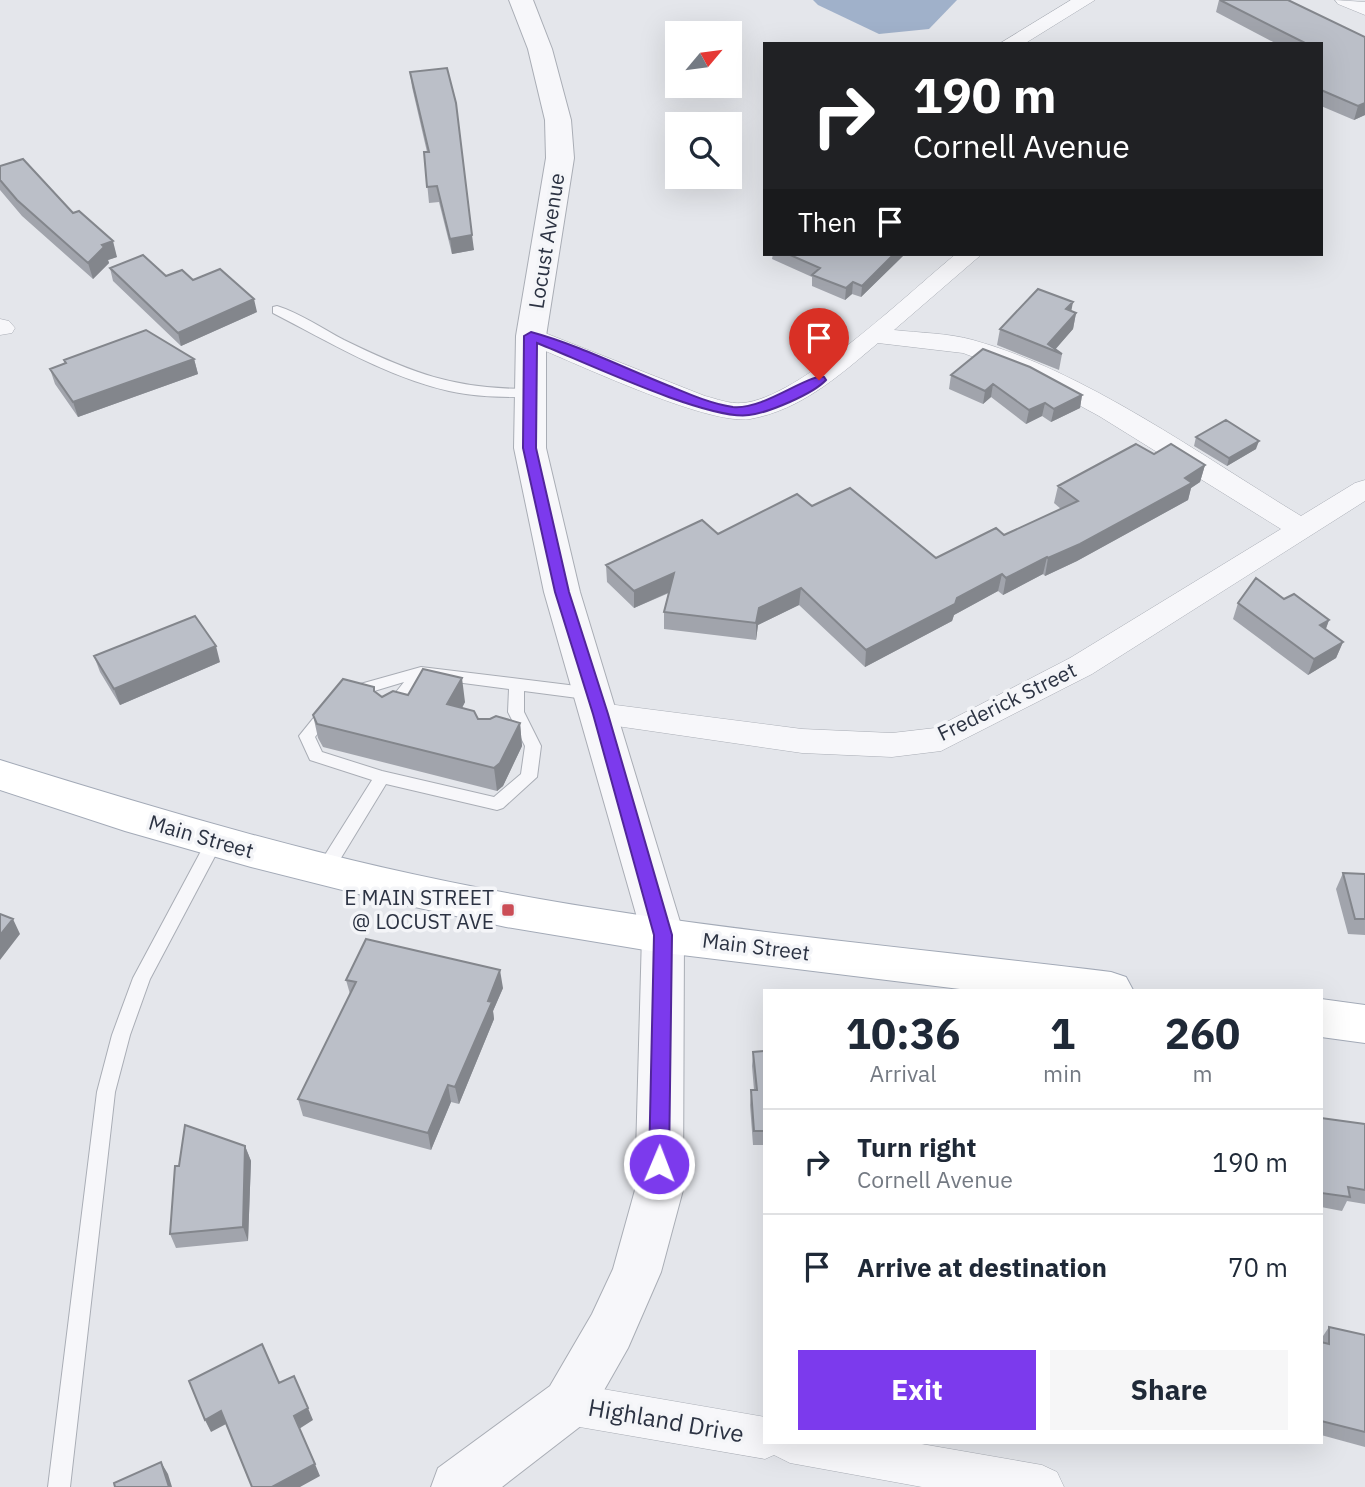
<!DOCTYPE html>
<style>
:root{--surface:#fff;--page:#f6f6f7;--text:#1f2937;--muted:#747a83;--line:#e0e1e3;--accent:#7c3aed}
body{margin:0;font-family:"IBM Plex Sans",sans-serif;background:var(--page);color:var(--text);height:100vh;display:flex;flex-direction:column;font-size:26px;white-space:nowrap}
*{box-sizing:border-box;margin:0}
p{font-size:23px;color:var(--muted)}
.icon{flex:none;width:38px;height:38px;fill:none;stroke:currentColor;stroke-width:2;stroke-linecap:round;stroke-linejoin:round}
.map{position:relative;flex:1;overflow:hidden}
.panel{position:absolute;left:763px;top:989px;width:560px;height:455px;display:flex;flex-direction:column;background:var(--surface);border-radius:0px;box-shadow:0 7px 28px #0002}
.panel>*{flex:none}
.top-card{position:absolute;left:763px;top:42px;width:560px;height:214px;border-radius:0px;box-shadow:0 7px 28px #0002;background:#202124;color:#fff;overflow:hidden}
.needle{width:46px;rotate:61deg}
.fabs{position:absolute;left:665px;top:21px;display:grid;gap:14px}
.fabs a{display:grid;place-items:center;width:77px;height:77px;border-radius:0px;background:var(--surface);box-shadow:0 7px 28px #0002;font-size:35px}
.pin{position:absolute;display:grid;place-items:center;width:60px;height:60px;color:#fff;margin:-72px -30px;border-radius:50% 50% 50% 0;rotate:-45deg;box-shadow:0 0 7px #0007}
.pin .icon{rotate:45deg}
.me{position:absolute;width:77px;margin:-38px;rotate:1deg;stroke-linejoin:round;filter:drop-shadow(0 0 5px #0008)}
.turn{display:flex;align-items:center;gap:24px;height:147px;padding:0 35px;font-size:32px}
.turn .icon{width:91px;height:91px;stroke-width:2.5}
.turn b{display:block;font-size:49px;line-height:60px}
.then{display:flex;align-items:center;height:66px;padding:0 35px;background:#0003;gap:14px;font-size:26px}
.eta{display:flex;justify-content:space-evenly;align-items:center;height:119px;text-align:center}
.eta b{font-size:42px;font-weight:800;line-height:49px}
.action{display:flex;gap:14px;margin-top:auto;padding:14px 35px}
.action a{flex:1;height:80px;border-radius:0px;background:var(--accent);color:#fff;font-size:28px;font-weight:800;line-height:80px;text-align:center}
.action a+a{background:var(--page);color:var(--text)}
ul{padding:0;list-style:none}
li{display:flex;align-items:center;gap:21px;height:105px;padding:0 35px;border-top:2px solid var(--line)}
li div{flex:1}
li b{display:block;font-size:26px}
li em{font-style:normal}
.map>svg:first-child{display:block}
.water{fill:#a0b1ca}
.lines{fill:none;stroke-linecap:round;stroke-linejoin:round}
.service-casing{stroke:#a9adb5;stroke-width:2}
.minor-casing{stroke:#a9adb5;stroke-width:1}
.tertiary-casing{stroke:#a9adb5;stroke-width:2}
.primary-casing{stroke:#a3aab7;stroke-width:2}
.service{fill:#f7f7fa;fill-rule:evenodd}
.minor{fill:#f7f7fa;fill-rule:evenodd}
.tertiary{fill:#f7f7fa;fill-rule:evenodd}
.primary{fill:#fff;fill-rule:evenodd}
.wall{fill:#a1a4ac}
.shaded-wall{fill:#83868c}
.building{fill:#bbbfc8;stroke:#83868c;stroke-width:2}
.route{fill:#7c3aed;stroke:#51269a;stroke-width:2}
.poi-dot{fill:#cb4e57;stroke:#f4f5f8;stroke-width:2.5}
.labels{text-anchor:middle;stroke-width:7;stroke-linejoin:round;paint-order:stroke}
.street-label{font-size:21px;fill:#2c3343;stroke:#f4f5f8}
.poi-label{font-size:21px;fill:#2c3343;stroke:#f4f5f8;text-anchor:end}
.near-street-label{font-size:24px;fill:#2c3343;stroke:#f4f5f8}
</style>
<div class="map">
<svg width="1365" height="1487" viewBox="0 0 1365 1487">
<rect width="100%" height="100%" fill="#e4e6eb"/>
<!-- water -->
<path class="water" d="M813,0H957L929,29L879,34L818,5Z"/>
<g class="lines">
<defs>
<path id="service" d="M277,306C300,313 323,329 344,340C412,373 453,389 529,389L535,393L529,397C502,397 475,397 449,391C387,377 329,342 273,313V307Z
M421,667L593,688L601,694L593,700L524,691V712L541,746L537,777L503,808L497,810L386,784L330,876H318L316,871L318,866L372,780L310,760L299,736L324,705H334L337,709L315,737L322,752L382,771L494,797L521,774L525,746L508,712L509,689L425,678L394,715L389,717L381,711L404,682L351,698L343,692L346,688Z
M214,837L220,838L222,843L150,979L130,1035L115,1092L70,1487H48L97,1092L112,1035L133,978L208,838Z"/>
<path id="minor" d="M1071,0H1095L1024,44H999Z
M1335,0L1365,2V15L1338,4Z
M956,254H982L894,330C920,333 948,333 973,340C1085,371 1202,456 1301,516L1355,483L1365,480V501L1092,674L941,751L892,757L802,753L589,722L584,714L589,706L600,703L802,729L892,733L935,728L1070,658L1281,529L1099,416L1029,378L963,353L878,343C840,375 801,410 750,419C707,426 569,360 522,341L518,336L522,331L531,328L540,331L705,396C717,399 729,404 742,403C799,399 909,292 956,254Z
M0,319L9,321L15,328L12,333L0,335Z
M568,1383L765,1417V1442H910L1042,1465L1057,1472L1064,1487H922L790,1463L774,1455L765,1459L568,1425L553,1419L547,1404L553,1389Z"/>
<path id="tertiary" d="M509,0H533L552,49L571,120L574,158L546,336V448L580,592L684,935L683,1190L661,1272L628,1348L586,1422L502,1487H431L438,1468L550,1386L592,1314L613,1269L635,1190L642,935L544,592L514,448L516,336L546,158L545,120L528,49Z"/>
<path id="primary" d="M0,760C167,812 334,862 507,893C706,930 909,947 1111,972L1126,977L1133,990H968L657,952L506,927L378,899L251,867L125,831L0,790Z
M1321,999L1365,1005V1043L1321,1037Z"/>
</defs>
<!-- service casing -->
<use href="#service" class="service-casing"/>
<!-- minor casing -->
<use href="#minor" class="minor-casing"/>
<!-- tertiary casing -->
<use href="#tertiary" class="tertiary-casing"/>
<!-- primary casing -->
<use href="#primary" class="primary-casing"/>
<!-- service -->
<use href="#service" class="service"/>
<!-- minor -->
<use href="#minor" class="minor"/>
<!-- tertiary -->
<use href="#tertiary" class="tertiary"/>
<!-- primary -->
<use href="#primary" class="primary"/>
</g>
<!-- wall -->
<path class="wall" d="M1219,0H1288L1365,37V115L1354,120L1321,106V44H1277L1216,12Z
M410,72L474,250L452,254L439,202L429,203L424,152H427L412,87Z
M0,166L73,213L117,257L108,260L109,263L93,279L22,216L0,190Z
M773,254H905L861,297L852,294L845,300L812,286V277L772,259Z
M110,268L193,280L257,312L181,346L113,281Z
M1071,311L1076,313L1073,329L1055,349L1062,354L1059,370L997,345L1000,329Z
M194,359L198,374L78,417L55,384L50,369L65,363L64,360Z
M951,375L1082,395L1080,408L1051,422L1042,416L1026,424L991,397L983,404L949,389Z
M1196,437L1256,449L1227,466L1194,446Z
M1154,454L1205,465L1200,482L1191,488L1188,500L1077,561L1045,576L1043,574L1003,595L998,591L954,615L952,621L865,667L799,605L758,625L756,640L664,629V612L669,593L634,608L607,582L606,565L718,534L812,506L936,558L1004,535L1061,509L1054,503L1058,486Z
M1284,599L1329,620L1326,629L1343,642L1336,658L1308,675L1233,619L1238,603Z
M94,656L220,662L120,705L100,672Z
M375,691L382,697L408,695L465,702L462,708L478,719L520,723L522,746L503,786L497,791L323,747L318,738L313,715Z
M1343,873L1365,874V935L1348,934L1336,889Z
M346,980L503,988L493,1011L494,1019L459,1104L451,1102L431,1150L303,1116L298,1099L350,994Z
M765,1051V1145H753L750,1105L751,1090H754L752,1066L753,1052Z
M1321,1118L1365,1124V1204L1347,1201L1342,1211L1321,1207Z
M245,1146L251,1161L248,1241L176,1248L170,1234L179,1166Z
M1329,1327L1365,1335V1447L1321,1435V1339Z"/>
<!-- shaded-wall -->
<path class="shaded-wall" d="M1365,103V115L1354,120L1358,106Z
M472,235L474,250L452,254L450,239Z
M113,241L117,257L108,260L109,263L93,279L88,263L102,245Z
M894,254H905L861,297L862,286Z
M853,282L852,294L845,300L846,288Z
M254,299L257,312L181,346L178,333Z
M1073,302L1070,318L1066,309Z
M1076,313L1073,329L1054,351L1048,344Z
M194,359L198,374L78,417L73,402Z
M993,384L991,397L983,404L985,391Z
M1082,395L1080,408L1051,422L1054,409Z
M1045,403L1042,416L1026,424L1029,410Z
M1259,441L1256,449L1227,466L1229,458Z
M1205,465L1200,482L1191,488L1188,500L1077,561L1045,576L1048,558Z
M1047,557L1043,574L1003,595L1006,578Z
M674,573V590L634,608V591Z
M1002,574L998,591L954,615L952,621L865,667L866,650L957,598Z
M801,588L799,605L758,625L756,640V623L759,608Z
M1329,620L1323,636L1320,625Z
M1343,642L1336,658L1308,675L1314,659Z
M216,646L220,662L120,705L114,689Z
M462,678L465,702L451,728L447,704Z
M520,723L522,746L503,786L497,791L494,768Z
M13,919L20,934L0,960V935Z
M500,970L503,988L493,1011L494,1019L459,1104L455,1087L488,1001Z
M448,1085L451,1102L431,1150L428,1133Z
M245,1146L251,1161L248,1241L243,1227Z
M308,1408L313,1420L299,1429L294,1416Z
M221,1411L228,1423L211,1432L205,1420Z
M161,1462L168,1474L172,1487H169Z
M315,1464L320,1476L300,1487H272Z"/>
<!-- building -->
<path class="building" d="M1220,0H1288L1365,37V103L1358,106L1321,90V44H1307Z
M447,68L456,103L472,235L450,239L437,186L427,187L424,152H429L410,72Z
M23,159L73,213L79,211L113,241L102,245L104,247L88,263L17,200L0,180V166Z
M788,254H894L862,286L853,282L846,288L812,275L820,268Z
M143,255L166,276L182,270L193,280L220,269L254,299L178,333L110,268Z
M1038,289L1073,302L1066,309L1076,313L1048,344L1062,354L1000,329Z
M146,330L194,359L73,402L50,369L66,363L64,360Z
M983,349L1030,367L1082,395L1054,409L1045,403L1029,410L993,384L985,391L951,375Z
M1226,420L1259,441L1229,458L1196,437Z
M1136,444L1154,454L1171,444L1205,465L1185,478L1192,483L1080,544L1048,558L1047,557L1006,578L1002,574L957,598L955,604L866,650L801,588L759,608L756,623L664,612L674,573L634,591L606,565L702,520L718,534L797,494L812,506L850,488L936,558L996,528L1004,535L1078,501L1058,486Z
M1256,578L1284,599L1294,594L1329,620L1320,625L1343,642L1314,659L1238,603Z
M195,616L216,646L114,689L94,656Z
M423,669L462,678L447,704L474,711L478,719H490L496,716L520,723L500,763L494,768L317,724L313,715L343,679L374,687V691L382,697L393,691L408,695Z
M1343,873L1365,874V919H1355Z
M0,914L13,919L0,935Z
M366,939L500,970L488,1001L492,1002L455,1087L448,1085L428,1133L298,1099L356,982L346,980Z
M765,1051V1131H754L751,1090H757L753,1052Z
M1321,1118L1365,1124V1190L1348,1187L1350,1197L1321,1193Z
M185,1125L245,1146L243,1227L170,1234L175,1166H179Z
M1329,1327L1365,1335V1432L1321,1421V1342L1329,1344Z
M262,1344L279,1383L294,1376L308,1408L294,1416L315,1464L272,1487H252L221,1411L205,1420L189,1381Z
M161,1462L169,1487H115L114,1483Z"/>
<!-- route -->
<path class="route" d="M531,332C579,345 626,369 672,387C691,395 712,404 733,407C764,410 807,374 824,377L826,380C813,394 768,413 749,415C708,421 580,360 537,343L536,448L569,592L608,714L672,935L669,1164L666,1170L659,1173L652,1170L649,1164L654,935L593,714L555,592L523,448L524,336Z"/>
<!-- markers -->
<rect class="poi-dot" x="501" y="903" width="14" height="14" rx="3.5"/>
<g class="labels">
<!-- street labels -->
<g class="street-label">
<text transform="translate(547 241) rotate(-81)" y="7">Locust Avenue</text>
<text transform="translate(1007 702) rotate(-26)" y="7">Frederick Street</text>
<text transform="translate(201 837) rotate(16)" y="7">Main Street</text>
<text transform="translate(756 947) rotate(7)" y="7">Main Street</text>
</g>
<!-- poi labels -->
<g class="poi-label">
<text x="494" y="905">E MAIN STREET<tspan x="494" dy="24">@ LOCUST AVE</tspan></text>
</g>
<!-- near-street labels -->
<g class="near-street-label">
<text transform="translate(666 1421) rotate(10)" y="8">Highland Drive</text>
</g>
</g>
</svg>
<div class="fabs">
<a><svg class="needle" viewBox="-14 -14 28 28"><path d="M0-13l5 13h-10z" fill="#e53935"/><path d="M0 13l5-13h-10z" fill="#747a83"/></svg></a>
<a><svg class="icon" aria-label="search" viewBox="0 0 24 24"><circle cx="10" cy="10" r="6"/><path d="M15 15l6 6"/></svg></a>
</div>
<div class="pin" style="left:819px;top:380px;background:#d93025"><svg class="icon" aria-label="arrive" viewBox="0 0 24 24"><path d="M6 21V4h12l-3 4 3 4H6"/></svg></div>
<svg class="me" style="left:659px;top:1164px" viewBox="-20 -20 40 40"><circle r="17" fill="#7c3aed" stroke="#fff" stroke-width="3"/><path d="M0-11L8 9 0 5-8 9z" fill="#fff"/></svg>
<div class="top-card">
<div class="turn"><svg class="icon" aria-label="right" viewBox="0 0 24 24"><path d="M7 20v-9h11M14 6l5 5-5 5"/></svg><div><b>190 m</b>Cornell Avenue</div></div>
<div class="then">Then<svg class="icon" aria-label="arrive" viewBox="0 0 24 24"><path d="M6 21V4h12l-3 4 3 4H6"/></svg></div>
</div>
<section class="panel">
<div class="eta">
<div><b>10:36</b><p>Arrival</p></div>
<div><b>1</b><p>min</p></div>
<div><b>260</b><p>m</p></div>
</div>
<ul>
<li><svg class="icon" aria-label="right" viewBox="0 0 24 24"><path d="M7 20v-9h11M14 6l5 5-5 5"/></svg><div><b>Turn right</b><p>Cornell Avenue</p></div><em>190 m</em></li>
<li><svg class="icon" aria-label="arrive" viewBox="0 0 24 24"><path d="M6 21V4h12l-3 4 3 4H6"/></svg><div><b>Arrive at destination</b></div><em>70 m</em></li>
</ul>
<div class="action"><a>Exit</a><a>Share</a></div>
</section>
</div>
